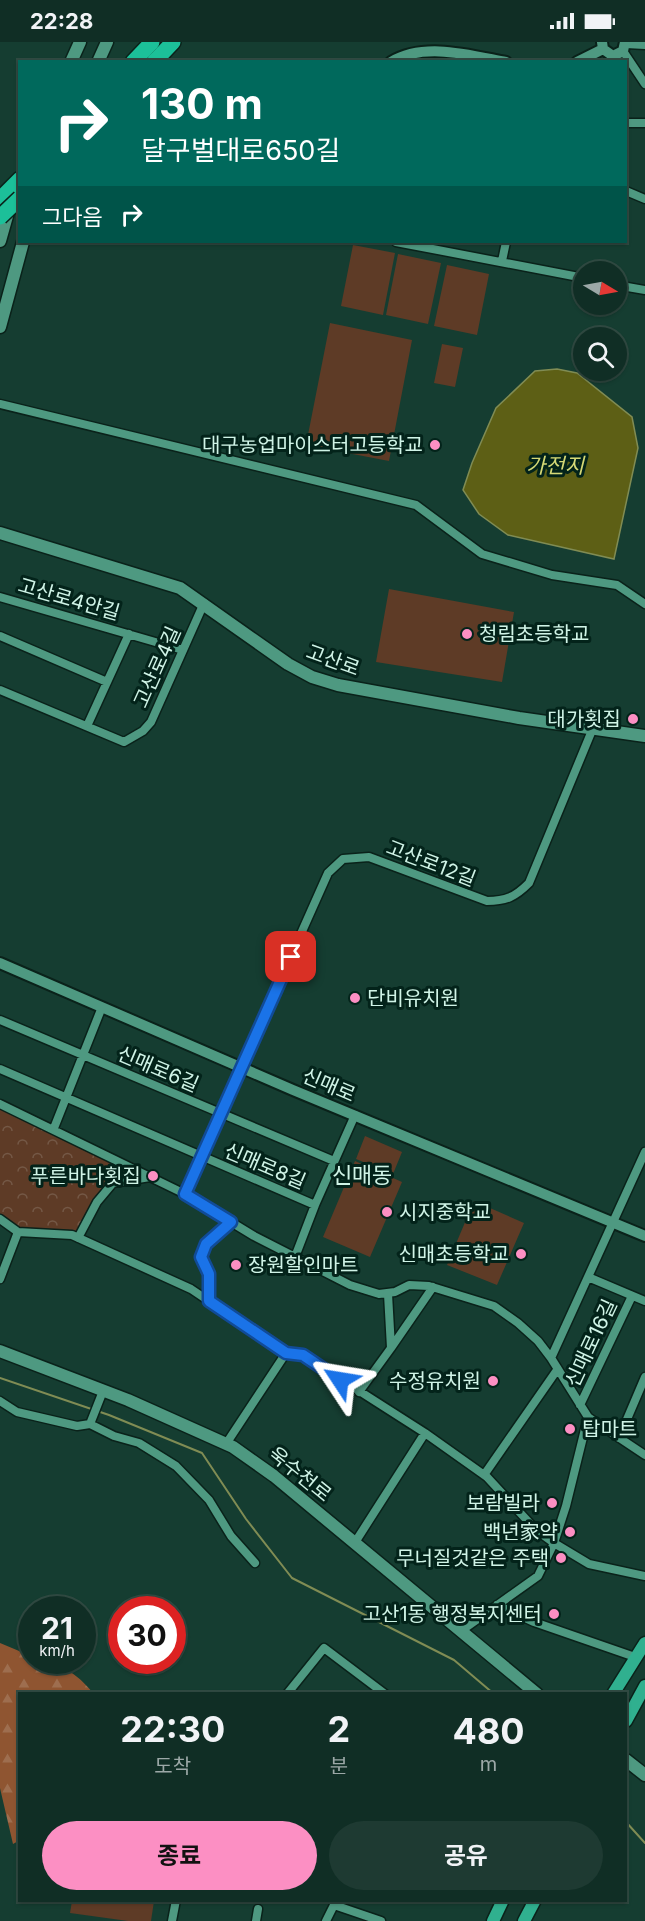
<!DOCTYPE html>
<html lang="ko">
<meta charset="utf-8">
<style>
:root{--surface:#102e25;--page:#1e3a32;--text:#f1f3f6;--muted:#9ca8a7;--line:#304a42;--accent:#fc8fc3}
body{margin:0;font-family:Inter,"Noto Sans KR",sans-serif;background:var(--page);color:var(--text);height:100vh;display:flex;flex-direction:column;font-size:22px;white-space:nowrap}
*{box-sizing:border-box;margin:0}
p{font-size:20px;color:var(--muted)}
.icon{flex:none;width:33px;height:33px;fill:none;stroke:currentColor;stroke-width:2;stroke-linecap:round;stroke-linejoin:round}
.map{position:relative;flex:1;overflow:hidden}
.side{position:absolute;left:18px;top:1650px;width:609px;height:210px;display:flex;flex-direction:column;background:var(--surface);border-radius:0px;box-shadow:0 2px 4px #0004,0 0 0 2px var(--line)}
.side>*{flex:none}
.guide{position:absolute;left:18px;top:18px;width:609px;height:183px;border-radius:0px;box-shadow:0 2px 4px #0004,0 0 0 2px var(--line);background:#00695c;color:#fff;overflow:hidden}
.needle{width:39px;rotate:100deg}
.buttons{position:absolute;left:573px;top:219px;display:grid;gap:12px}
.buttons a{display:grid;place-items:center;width:54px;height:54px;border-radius:50%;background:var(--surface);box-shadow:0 2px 4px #0004,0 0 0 2px var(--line);font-size:30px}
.speed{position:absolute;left:18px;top:1554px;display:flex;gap:12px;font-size:30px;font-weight:700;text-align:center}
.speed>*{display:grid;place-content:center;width:78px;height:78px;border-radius:50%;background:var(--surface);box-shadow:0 2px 4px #0004,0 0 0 2px var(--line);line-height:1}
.speed small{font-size:15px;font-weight:400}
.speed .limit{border:9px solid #d22;background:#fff;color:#111}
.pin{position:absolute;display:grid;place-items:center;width:51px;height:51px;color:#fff;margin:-26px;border-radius:12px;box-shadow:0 3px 9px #0006}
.me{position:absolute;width:66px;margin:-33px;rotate:303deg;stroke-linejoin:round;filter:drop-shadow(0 0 4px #0008)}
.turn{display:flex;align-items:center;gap:21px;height:126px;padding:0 24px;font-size:27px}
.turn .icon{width:78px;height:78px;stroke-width:2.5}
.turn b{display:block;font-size:42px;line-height:51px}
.then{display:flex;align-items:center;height:57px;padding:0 24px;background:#0003;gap:12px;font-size:22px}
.eta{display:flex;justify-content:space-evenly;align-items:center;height:102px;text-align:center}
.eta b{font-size:36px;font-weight:700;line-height:42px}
.action{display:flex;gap:12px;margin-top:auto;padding:12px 24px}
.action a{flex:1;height:69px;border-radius:36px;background:var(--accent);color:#111;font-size:24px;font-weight:700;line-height:69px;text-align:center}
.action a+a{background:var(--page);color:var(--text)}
.status{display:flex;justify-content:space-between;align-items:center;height:42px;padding:0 30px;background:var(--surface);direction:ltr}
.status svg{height:16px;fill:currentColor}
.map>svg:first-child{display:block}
.forest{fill:url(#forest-firs)}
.park{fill:url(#park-crowns)}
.pitch{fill:#5e3b26}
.water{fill:#5d5f15;stroke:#808c54;stroke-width:1.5}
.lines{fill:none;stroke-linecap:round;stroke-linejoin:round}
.stream{stroke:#808c54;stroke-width:2}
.minor-casing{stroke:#0a221a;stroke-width:11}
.tertiary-casing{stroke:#0a221a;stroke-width:14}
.secondary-casing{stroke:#0a221a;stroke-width:15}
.primary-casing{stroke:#0a221a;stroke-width:15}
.motorway-casing{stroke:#0a221a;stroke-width:18}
.minor{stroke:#4e9981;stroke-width:8}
.tertiary{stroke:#4e9981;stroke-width:10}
.secondary{stroke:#4e9981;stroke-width:12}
.primary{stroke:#30b08f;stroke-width:12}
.motorway{stroke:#1cc099;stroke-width:15}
.motorway-bridge-casing{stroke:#0a221a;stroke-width:18;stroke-linecap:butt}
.motorway-bridge{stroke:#1cc099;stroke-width:15}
.route-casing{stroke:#114b97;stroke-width:15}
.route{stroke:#1a73e8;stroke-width:10}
.poi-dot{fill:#fc8fc3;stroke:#03231a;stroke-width:2}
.labels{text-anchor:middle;stroke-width:6;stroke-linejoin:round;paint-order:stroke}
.poi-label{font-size:20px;fill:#d0f4e7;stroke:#03231a;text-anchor:end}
.street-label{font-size:20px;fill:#d0f4e7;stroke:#03231a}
.water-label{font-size:21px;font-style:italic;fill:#d5d976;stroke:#03231a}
.quarter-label{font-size:22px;fill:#d0f4e7;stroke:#03231a}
</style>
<div class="status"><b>22:28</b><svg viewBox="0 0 49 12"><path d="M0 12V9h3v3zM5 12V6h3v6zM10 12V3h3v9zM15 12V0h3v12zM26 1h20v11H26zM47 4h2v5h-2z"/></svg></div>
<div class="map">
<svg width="645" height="1879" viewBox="0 0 645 1879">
<defs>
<pattern id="forest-firs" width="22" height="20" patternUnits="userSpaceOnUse" patternTransform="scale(1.5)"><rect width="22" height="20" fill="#8f5531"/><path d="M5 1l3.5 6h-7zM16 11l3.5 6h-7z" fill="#9e6e4f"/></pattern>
<pattern id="park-crowns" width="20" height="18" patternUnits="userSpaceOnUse" patternTransform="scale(1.5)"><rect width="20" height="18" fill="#5e3b26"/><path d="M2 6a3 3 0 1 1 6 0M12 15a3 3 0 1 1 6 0" fill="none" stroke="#745846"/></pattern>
</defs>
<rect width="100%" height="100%" fill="#153d31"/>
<!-- forest -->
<path class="forest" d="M0,1601L31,1614L32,1618C57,1618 78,1632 93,1651L20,1652V1798L13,1802L0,1746Z"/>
<!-- park -->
<path class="park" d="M0,1063L145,1132L113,1141L80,1192L18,1190L0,1177Z"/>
<!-- pitch -->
<path class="pitch" d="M353,203L395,211L383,273L341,264Z
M398,212L441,221L428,282L386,273Z
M447,223L489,232L477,293L434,284Z
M330,281L412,298L389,419L306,403Z
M442,302L463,306L455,345L434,341Z
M389,547L514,570L502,640L376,620Z
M365,1094L402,1110L393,1132L356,1117Z
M355,1119L402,1140L370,1215L323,1195Z
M474,1159L524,1181L497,1243L447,1223Z
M72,1859V1858L154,1859L151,1879H128L70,1871Z"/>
<!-- water -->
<path class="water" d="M557,327L577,331L632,375L638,406L614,517L508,493L479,472L463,448L472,421L496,366L535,329Z"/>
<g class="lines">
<!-- stream -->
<path class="stream" d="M0,1336L109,1373L202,1411L246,1477L292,1536L454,1618L494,1652
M626,1780L645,1801"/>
<defs>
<path id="minor" d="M626,2L645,3
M623,9L645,42
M626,81H645
M626,149L645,157
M396,200L584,236
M502,219L506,200
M616,243L645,248
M0,362L416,463L482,512L552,533L617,543L645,562
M0,555L183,608
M0,594L107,640
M0,648L124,700L143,689L151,680L204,561
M87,684L129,592
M0,978L334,1119
M0,1027L315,1163
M0,1062L185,1152L254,1194L350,1243L379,1252L395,1250L409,1243L429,1244L494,1264L518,1281L538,1299L551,1316L588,1375L645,1413
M54,1086L102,965
M185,1152L328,831L343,817L369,815L487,859C506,859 515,855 529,841L593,686
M0,1177L18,1190L72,1193L191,1247L286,1311L226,1402
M78,1196L97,1160L113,1141L150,1135
M295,1215L315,1163L355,1073
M588,1235L645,1259
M0,1237L18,1190
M209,1259V1232L201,1215L206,1202L231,1180
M391,1306L433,1245
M286,1311L303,1313L425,1391L487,1435L536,1488L554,1501L589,1522L645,1534
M551,1316L645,1110
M359,1350L391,1306L388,1252
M0,1359L17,1370L77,1384L90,1382L114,1394L139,1401L176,1424L209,1458L231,1494L255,1521
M580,1363L632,1254
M90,1382L103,1349
M619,1396L645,1335
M484,1433L557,1328
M354,1502L425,1391
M497,1563L534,1580L635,1615
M461,1589L538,1534L554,1501L566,1464L588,1375
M287,1652L324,1606L385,1652
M334,1863L381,1879
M172,1879L176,1858
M256,1879L258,1867
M326,1879L336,1859"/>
<path id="tertiary" d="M602,0L603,7L613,14L623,9L625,0
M391,20C424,0 469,13 506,20
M577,20L603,7
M0,921L293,1048L645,1194"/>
<path id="secondary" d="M71,20L80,0
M98,20L107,0
M0,199L9,167
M0,285L23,200
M0,491L180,546L288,622L312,635L338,643L519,676L645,694
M0,1309L128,1358L233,1405L274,1434L537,1652
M626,1718L645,1733"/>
<path id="primary" d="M613,1652L645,1601
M626,1679L645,1644
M493,1879L503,1858
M524,1879L535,1858"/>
<path id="motorway" d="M133,20L152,0
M154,20L173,0
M0,157L20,137"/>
</defs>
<!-- minor casing -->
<use href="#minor" class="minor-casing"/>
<!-- tertiary casing -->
<use href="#tertiary" class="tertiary-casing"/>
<!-- secondary casing -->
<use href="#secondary" class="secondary-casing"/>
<!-- primary casing -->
<use href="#primary" class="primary-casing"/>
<!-- motorway casing -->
<use href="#motorway" class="motorway-casing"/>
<!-- minor -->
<use href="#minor" class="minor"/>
<!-- tertiary -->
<use href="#tertiary" class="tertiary"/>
<!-- secondary -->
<use href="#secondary" class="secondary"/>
<!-- primary -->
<use href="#primary" class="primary"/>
<!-- motorway -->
<use href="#motorway" class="motorway"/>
<defs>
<path id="motorway-bridge" d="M0,175L20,156"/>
</defs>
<!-- motorway-bridge casing -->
<use href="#motorway-bridge" class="motorway-bridge-casing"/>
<!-- motorway-bridge -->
<use href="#motorway-bridge" class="motorway-bridge"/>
</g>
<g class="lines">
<defs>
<path id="route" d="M291,915L185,1152L231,1180L206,1202L201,1215L209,1232V1259L286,1311L303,1313L340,1338"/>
</defs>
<!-- route casing -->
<use href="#route" class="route-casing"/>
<!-- route -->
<use href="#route" class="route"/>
</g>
<!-- markers -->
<g class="poi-dot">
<circle cx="435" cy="403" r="6"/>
<circle cx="467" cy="592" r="6"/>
<circle cx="633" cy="677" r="6"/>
<circle cx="355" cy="956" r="6"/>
<circle cx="153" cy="1134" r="6"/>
<circle cx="387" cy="1170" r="6"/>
<circle cx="521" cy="1212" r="6"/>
<circle cx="236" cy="1223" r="6"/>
<circle cx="493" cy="1339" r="6"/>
<circle cx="570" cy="1387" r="6"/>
<circle cx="552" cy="1461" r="6"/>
<circle cx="570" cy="1490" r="6"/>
<circle cx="561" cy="1516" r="6"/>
<circle cx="554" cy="1572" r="6"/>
</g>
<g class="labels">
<!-- poi labels -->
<g class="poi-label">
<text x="423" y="410">대구농업마이스터고등학교</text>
<text x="479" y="599" text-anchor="start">청림초등학교</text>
<text x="621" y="684">대가횟집</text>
<text x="367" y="963" text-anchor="start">단비유치원</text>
<text x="141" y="1141">푸른바다횟집</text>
<text x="399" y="1177" text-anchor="start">시지중학교</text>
<text x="509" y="1219">신매초등학교</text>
<text x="248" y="1230" text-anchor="start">장원할인마트</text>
<text x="481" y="1346">수정유치원</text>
<text x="582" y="1394" text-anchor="start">탑마트</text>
<text x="540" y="1468">보람빌라</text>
<text x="558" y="1497">백년家약</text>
<text x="549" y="1523">무너질것같은 주택</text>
<text x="542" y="1579">고산1동 행정복지센터</text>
</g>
<!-- street labels -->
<g class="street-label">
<text transform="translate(69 557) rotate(16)" y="7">고산로4안길</text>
<text transform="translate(333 618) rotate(20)" y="7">고산로</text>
<text transform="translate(157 625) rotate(-66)" y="7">고산로4길</text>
<text transform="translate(431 821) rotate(21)" y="7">고산로12길</text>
<text transform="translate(158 1027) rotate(23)" y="7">신매로6길</text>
<text transform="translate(329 1043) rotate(23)" y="7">신매로</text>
<text transform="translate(265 1124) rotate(23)" y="7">신매로8길</text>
<text transform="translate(591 1301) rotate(-65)" y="7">신매로16길</text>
<text transform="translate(300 1432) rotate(39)" y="7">욱수천로</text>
</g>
<!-- water labels -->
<g class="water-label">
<text x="555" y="431">가전지</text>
</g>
<!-- quarter labels -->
<g class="quarter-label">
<text x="362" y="1141">신매동</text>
</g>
</g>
</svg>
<div class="buttons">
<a><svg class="needle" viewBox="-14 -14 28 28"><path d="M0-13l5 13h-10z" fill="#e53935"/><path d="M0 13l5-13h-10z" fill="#9ca8a7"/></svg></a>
<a><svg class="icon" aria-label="search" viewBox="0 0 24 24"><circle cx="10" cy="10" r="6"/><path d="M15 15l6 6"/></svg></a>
</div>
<div class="speed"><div>21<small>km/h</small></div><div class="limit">30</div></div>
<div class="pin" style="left:291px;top:915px;background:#d93025"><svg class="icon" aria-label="arrive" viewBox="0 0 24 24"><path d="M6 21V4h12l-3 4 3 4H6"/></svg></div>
<svg class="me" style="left:340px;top:1338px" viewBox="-20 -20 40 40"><path d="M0-17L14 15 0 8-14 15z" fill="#1a73e8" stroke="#fff" stroke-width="4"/></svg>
<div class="guide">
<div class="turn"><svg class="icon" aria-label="right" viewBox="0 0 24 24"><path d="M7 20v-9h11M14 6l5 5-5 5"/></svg><div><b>130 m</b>달구벌대로650길</div></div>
<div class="then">그다음<svg class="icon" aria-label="right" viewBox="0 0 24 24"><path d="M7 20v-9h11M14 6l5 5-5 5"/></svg></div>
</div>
<section class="side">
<div class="eta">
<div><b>22:30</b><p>도착</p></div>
<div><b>2</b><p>분</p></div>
<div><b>480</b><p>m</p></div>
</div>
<div class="action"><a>종료</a><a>공유</a></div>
</section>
</div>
